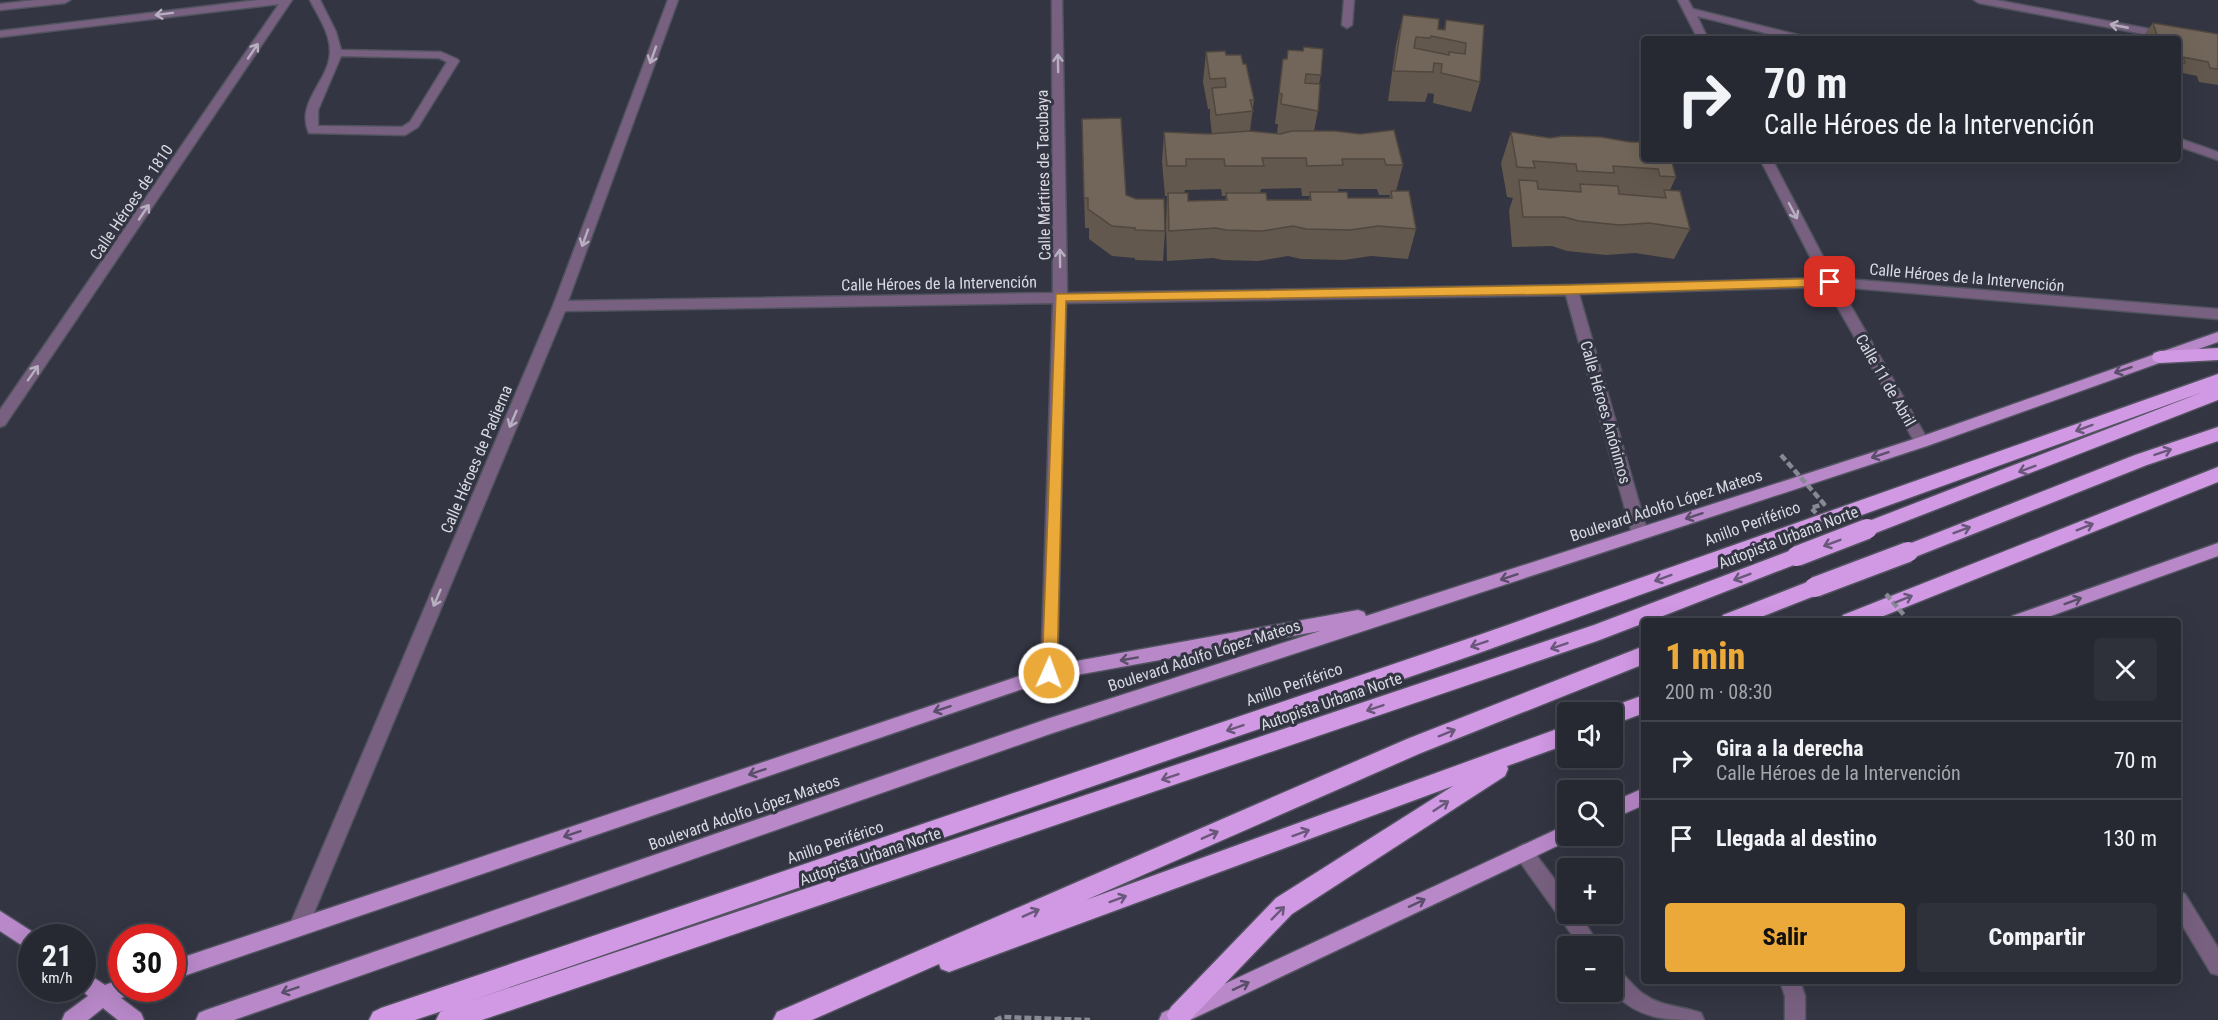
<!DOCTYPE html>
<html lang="es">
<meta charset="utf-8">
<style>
:root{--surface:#262832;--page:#2e303a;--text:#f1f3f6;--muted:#a4a6ac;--line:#42444d;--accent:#eba93a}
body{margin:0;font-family:"Roboto Condensed",sans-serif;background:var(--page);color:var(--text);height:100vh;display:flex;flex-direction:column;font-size:22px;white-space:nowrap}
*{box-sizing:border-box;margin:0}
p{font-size:20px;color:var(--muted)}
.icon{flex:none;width:33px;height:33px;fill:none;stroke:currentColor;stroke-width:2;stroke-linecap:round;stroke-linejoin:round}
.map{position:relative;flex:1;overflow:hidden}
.details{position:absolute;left:1641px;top:618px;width:540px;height:366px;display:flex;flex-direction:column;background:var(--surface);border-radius:6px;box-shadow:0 6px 24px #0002,0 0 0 2px var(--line)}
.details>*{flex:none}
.top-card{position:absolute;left:1641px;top:36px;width:540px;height:126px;border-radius:6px;box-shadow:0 6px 24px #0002,0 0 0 2px var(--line);background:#262832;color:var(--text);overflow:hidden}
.buttons{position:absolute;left:1557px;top:702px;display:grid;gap:12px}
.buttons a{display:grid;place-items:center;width:66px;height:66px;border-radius:6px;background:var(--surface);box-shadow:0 6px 24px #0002,0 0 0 2px var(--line);font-size:30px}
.speed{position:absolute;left:18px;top:924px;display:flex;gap:12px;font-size:30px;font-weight:700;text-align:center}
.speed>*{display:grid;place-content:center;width:78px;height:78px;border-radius:50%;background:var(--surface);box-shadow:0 6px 24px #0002,0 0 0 2px var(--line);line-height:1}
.speed small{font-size:15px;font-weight:400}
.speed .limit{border:9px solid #d22;background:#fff;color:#111}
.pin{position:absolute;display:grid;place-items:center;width:51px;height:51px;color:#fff;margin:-26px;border-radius:12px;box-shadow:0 3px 9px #0006}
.me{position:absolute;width:66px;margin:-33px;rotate:2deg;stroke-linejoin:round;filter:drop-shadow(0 0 4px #0008)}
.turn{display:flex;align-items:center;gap:21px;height:126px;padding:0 24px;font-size:27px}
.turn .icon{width:78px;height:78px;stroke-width:2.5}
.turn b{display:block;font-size:42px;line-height:51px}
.round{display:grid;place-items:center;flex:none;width:63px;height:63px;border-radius:6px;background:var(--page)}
.headline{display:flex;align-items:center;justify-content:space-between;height:102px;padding:0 24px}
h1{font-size:36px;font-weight:800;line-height:45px;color:var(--accent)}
.cta{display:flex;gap:12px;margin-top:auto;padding:12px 24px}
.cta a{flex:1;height:69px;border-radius:6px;background:var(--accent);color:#111;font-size:24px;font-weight:800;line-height:69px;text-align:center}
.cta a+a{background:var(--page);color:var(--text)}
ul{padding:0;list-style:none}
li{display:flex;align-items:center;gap:18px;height:78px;padding:0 24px;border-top:2px solid var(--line)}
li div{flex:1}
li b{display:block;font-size:22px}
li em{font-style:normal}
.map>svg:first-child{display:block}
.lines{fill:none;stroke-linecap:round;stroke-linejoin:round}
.minor-casing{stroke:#51535f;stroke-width:3}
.major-casing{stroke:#51535f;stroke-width:3}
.highway-casing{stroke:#51535f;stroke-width:3}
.path{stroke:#878993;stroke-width:4.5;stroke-dasharray:7 3;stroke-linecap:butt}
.minor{fill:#786180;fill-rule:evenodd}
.major{fill:#b888c8;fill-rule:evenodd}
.highway{fill:#d198e4;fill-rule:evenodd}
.highway-bridge-casing{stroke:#51535f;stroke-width:23;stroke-linecap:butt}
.path-bridge{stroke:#878993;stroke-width:4.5;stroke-dasharray:7 3;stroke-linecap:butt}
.highway-bridge{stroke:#d198e4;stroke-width:20}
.wall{fill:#62584d;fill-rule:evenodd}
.building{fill:#72665a;stroke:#50473f;stroke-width:1.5;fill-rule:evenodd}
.oneway{stroke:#b7b0c0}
.oneway2{stroke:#5b4e6a}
.oneway3{stroke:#6a587b}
.route{fill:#eba93a;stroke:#996e26;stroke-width:1.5}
.labels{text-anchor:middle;stroke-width:6;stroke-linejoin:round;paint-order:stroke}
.street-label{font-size:16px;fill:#d9dbe3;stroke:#333542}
</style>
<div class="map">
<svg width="2218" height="1020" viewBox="0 0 2218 1020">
<rect width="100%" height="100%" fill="#333542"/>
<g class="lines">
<defs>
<path id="minor" d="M36,0H70L65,3L0,10V4Z
M258,0H292L5,425L0,427V410L279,4L0,37V31Z
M310,0H320L336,32L341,50L441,52L457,59L459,61L418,127L405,135L309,133C295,103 329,81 330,53C331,34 318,16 310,0ZM341,56L439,58L447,62L410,122L402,127L318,126V110Z
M668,0H678L568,301L1053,293L1052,0H1062L1067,293L1571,285L1821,278L1760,159H1772L1834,278L2218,309V319L1840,287L1929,442L1927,446H1917L1826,287L1579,294L1648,534L1645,538L1640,540L1635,538L1632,534L1566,295L1066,303L1057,673L1055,678L1049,680L1043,678L1041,673L1053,303L565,311L305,934L298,936L291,934L289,927L553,306Z
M1344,0H1354L1352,25L1347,28L1342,25Z
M1678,0H1688L1693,9L1806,37L1807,39H1789L1697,16L1708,39H1698Z
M1974,0H1996L2165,32L2170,35L2165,38L1979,3Z
M2178,138L2218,152V160L2178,146Z
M1524,844L1530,847L1568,897V914H1579L1600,946H1580L1518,859L1515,853L1518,847Z
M2178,892L2185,894L2218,948V975L2211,973L2178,918Z
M1612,967C1625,972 1633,988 1645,995C1662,1007 1683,1006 1701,1013L1704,1020C1664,1020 1641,1020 1612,992Z
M1780,981H1800L1805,996V1020H1785V996Z"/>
<path id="major" d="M2218,332V342L1927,446L1050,734L234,1020H196L199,1013L206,1010L1050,718L1320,631L1049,680L172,980V961L1049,666L1358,610L1364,612L1366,616L1917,438Z
M2218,543V556L2037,621H2010L2012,616Z
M1644,788V805L1612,819V802Z
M1568,824V836H1575L1574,838L1190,1020H1159L1162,1013Z
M0,911L39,936L32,938V952L0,931Z
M82,970L105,985L122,979V988H131L129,995L121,998L141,1013L144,1020H118L103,1008L88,1020H62L65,1013L88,996L79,988H82Z"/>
<path id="highway" d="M2218,348V360L2160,363L2154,361L2152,357L2154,353L2160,351Z
M2218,374V400L1873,534L1867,537L1861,534L1858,529L1861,524L2203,392L1479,653L467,1002L1594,625L1797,548L1804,551L1806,556L1804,561L1650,621H1644V623L1597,641L482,1020H436L440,1012L445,1010L415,1020H369L373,1012L381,1008L1479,635Z
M2218,427V441L2147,465L1915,557L1908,560L1901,557L1899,552L1901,547L2135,455Z
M2218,467V482L1871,621H1840L1843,615Z
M1815,579L1822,581L1824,587L1822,593L1751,621H1720L1723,615Z
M1644,646V664L1421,753L1086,900L1568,725V744L1507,766L1508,769L1505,776L1292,914L1190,1020H1169L1167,1015L1171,1007L1276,898L1453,786L949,972L941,969L939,964L812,1020H773L777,1012L1407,739Z
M1644,695V713L1612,725V712H1603L1605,709Z"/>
</defs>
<!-- minor casing -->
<use href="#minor" class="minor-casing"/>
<!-- major casing -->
<use href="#major" class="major-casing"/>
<!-- highway casing -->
<use href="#highway" class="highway-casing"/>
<!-- path -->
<path class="path" d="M995,1020L1002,1017L1090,1020"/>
<!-- minor -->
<use href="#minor" class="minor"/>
<!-- major -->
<use href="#major" class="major"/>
<!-- highway -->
<use href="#highway" class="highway"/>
<defs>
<path id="highway-bridge" d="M1797,556L1867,529
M1815,587L1908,552"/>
</defs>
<!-- highway-bridge casing -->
<use href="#highway-bridge" class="highway-bridge-casing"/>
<!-- path-bridge -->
<path class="path-bridge" d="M1781,455L1824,504L1811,508L1816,513
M1886,594L1909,621"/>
<!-- highway-bridge -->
<use href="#highway-bridge" class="highway-bridge"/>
</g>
<!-- wall -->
<path class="wall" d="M1403,15L1438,29L1444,30L1446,20L1484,25L1480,82L1471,112L1433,103L1434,94L1428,93L1425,102L1388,101L1396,45Z
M2153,23L2218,34V85L2199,82L2197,76L2178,72V39H2137L2140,36H2143Z
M1206,52L1226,55L1243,64L1254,100L1250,131L1277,134L1278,124H1275L1283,59L1321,75L1319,84L1318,111L1314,131L1403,165L1396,191L1416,229L1408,259L1371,256L1344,260L1301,259L1288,256L1258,261L1223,260L1213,258L1167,261L1166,224L1167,196H1165L1162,162L1164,132L1212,134L1210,118V109H1208L1203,82ZM1301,188L1302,196H1310L1309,200H1267L1260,193L1261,189ZM1221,189L1222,196H1226L1225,201H1188L1184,193L1185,190ZM1338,189H1377L1379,195H1390L1389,198H1348L1338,192Z
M1082,119L1126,195L1165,231L1163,261L1135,260V258L1112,256L1089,239V228H1085Z
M1511,132L1550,138L1601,137L1676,177L1670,190L1690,229L1674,259L1635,253L1606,255L1567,251L1552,246L1512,247L1509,210L1513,198L1507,197L1501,163Z"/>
<!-- building -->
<path class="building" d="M1403,15L1439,19L1438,29L1445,30L1446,20L1484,25L1480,82L1441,73L1442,64L1434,63L1433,72L1394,71ZM1431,36L1466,43L1465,54L1449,52V55L1414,48L1416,37L1430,38Z
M2153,23L2218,34V69L2210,68L2208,62L2183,57L2185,63L2178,62V39H2140V36L2158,38Z
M1304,47L1323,49L1321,75L1306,74L1305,83L1320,84L1318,111L1281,104L1282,94L1279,93L1283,59H1287L1288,50L1303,51Z
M1225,51L1226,55H1241L1243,64H1246L1254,100H1250L1253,111L1216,115L1212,88L1226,87L1225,78L1210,79L1206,52Z
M1121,118L1126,195L1136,199H1164L1165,231L1135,230V228L1112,226L1088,209V198H1084L1082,119Z
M1394,130L1403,165H1386L1384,159H1342L1343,165L1307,166L1306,158H1262L1264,166H1225L1224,159H1186V166H1167L1164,132L1208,134L1250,131L1280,134L1292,131H1335L1360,134Z
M1511,132L1550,138L1563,136L1601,137L1630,142H1644V159H1671L1676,177L1660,176L1658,169L1613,166L1614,173L1577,171L1576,164L1533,161L1535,168L1517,167Z
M1519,180L1537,181L1538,189L1581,192L1580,184L1618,186L1619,194L1666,198L1664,190L1680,191L1690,229L1649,223L1620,225L1579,221L1564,217H1523Z
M1391,191H1409L1416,229L1378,226L1350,230L1306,229L1293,226L1262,231L1226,230L1216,228L1169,231L1168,193H1188V201L1227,200L1226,193H1266L1267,200H1311L1310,192H1347L1348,198H1392Z"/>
<!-- one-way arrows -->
<defs><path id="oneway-shaft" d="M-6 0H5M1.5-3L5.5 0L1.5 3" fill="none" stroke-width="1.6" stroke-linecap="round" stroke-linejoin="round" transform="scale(1.5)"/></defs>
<g class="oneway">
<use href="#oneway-shaft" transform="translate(164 14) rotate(173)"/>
<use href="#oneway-shaft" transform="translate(2119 26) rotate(-169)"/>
<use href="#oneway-shaft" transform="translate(253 51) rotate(-56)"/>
<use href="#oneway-shaft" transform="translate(653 55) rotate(110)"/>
<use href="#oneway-shaft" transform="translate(1058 63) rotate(-91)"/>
<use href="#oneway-shaft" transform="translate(1793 211) rotate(62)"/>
<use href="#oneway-shaft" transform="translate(144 212) rotate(-56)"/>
<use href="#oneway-shaft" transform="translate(585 238) rotate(110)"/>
<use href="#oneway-shaft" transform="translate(1060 258) rotate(-91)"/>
<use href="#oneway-shaft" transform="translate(33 373) rotate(-55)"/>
<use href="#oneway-shaft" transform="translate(513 419) rotate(113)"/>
<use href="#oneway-shaft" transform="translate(437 598) rotate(113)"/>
</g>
<g class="oneway2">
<use href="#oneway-shaft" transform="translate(2123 370) rotate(161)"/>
<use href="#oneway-shaft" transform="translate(1880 455) rotate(162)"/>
<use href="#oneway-shaft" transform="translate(1694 516) rotate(162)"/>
<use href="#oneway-shaft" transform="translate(1509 577) rotate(162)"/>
<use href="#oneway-shaft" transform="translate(2073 601) rotate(-20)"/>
<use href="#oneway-shaft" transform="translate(1129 659) rotate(170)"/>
<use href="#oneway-shaft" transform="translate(942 709) rotate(161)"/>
<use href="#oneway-shaft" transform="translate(757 772) rotate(161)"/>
<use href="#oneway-shaft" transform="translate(572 834) rotate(161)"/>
<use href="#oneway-shaft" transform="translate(1417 903) rotate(-25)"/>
<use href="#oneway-shaft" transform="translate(1241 986) rotate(-25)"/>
<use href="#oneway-shaft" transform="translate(290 990) rotate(161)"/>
</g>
<g class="oneway3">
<use href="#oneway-shaft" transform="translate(2084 428) rotate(160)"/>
<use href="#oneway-shaft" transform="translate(2163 452) rotate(-19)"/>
<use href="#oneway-shaft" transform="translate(2027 469) rotate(159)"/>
<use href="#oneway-shaft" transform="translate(2085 527) rotate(-22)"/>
<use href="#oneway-shaft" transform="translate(1962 530) rotate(-21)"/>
<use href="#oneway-shaft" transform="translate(1832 543) rotate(159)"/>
<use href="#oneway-shaft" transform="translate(1742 577) rotate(159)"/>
<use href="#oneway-shaft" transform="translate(1663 578) rotate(160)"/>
<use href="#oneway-shaft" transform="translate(1904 599) rotate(-22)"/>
<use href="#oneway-shaft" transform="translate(1479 644) rotate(161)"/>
<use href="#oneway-shaft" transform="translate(1559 646) rotate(161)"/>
<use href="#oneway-shaft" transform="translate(1375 708) rotate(161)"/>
<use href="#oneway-shaft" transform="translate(1235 728) rotate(161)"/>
<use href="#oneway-shaft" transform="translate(1447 733) rotate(-22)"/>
<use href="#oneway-shaft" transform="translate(1170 777) rotate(161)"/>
<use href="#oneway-shaft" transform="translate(1441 806) rotate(-33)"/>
<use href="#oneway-shaft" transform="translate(1301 833) rotate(-20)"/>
<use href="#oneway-shaft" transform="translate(1210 835) rotate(-24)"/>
<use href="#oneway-shaft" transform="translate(1118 899) rotate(-20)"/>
<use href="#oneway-shaft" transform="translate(1031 913) rotate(-24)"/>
<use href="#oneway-shaft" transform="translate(1278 913) rotate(-45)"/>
</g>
<!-- route -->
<path class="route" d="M1830,278L1836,282L1830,286L1571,294L1066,301L1057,673L1055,678L1049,680L1044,678L1042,673L1056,294L1571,285Z"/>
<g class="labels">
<!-- street labels -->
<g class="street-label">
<text transform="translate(1043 175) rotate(-91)" y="6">Calle Mártires de Tacubaya</text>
<text transform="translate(131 202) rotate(-56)" y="6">Calle Héroes de 1810</text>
<text transform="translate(1967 277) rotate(5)" y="6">Calle Héroes de la Intervención</text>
<text transform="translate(939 283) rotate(-1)" y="6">Calle Héroes de la Intervención</text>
<text transform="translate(1886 380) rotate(60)" y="6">Calle 11 de Abril</text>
<text transform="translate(1606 412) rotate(74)" y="6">Calle Héroes Anónimos</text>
<text transform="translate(476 459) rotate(-67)" y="6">Calle Héroes de Padierna</text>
<text transform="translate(1666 505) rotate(-18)" y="6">Boulevard Adolfo López Mateos</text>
<text transform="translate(1752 523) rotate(-20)" y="6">Anillo Periférico</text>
<text transform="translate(1788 537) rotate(-21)" y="6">Autopista Urbana Norte</text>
<text transform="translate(1204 655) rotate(-18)" y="6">Boulevard Adolfo López Mateos</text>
<text transform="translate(1294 684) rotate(-19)" y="6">Anillo Periférico</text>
<text transform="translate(1331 701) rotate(-19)" y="6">Autopista Urbana Norte</text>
<text transform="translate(744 812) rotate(-19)" y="6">Boulevard Adolfo López Mateos</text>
<text transform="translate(835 842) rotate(-19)" y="6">Anillo Periférico</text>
<text transform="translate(870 856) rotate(-19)" y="6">Autopista Urbana Norte</text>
</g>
</g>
</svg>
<div class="buttons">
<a><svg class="icon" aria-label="sound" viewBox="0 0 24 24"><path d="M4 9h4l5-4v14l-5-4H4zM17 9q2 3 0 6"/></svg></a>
<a><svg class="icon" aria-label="search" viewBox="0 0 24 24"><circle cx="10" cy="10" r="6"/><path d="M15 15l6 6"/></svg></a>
<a>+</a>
<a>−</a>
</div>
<div class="speed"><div>21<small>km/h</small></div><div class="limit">30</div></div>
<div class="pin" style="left:1830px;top:282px;background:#d93025"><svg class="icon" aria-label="arrive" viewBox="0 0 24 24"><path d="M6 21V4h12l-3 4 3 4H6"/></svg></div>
<svg class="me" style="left:1049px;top:673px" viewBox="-20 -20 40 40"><circle r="17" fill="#eba93a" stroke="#fff" stroke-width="3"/><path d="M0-11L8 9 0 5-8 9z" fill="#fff"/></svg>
<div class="top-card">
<div class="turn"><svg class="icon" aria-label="right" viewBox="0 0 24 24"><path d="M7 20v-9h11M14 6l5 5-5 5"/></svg><div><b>70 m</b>Calle Héroes de la Intervención</div></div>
</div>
<section class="details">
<div class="headline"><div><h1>1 min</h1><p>200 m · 08:30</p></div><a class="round"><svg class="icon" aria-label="close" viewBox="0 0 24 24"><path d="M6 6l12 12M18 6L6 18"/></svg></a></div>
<ul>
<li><svg class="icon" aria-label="right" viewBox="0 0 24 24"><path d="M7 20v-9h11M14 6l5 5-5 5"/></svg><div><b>Gira a la derecha</b><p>Calle Héroes de la Intervención</p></div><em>70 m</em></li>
<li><svg class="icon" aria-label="arrive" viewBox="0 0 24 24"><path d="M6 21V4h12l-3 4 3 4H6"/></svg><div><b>Llegada al destino</b></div><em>130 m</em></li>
</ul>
<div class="cta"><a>Salir</a><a>Compartir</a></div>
</section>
</div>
